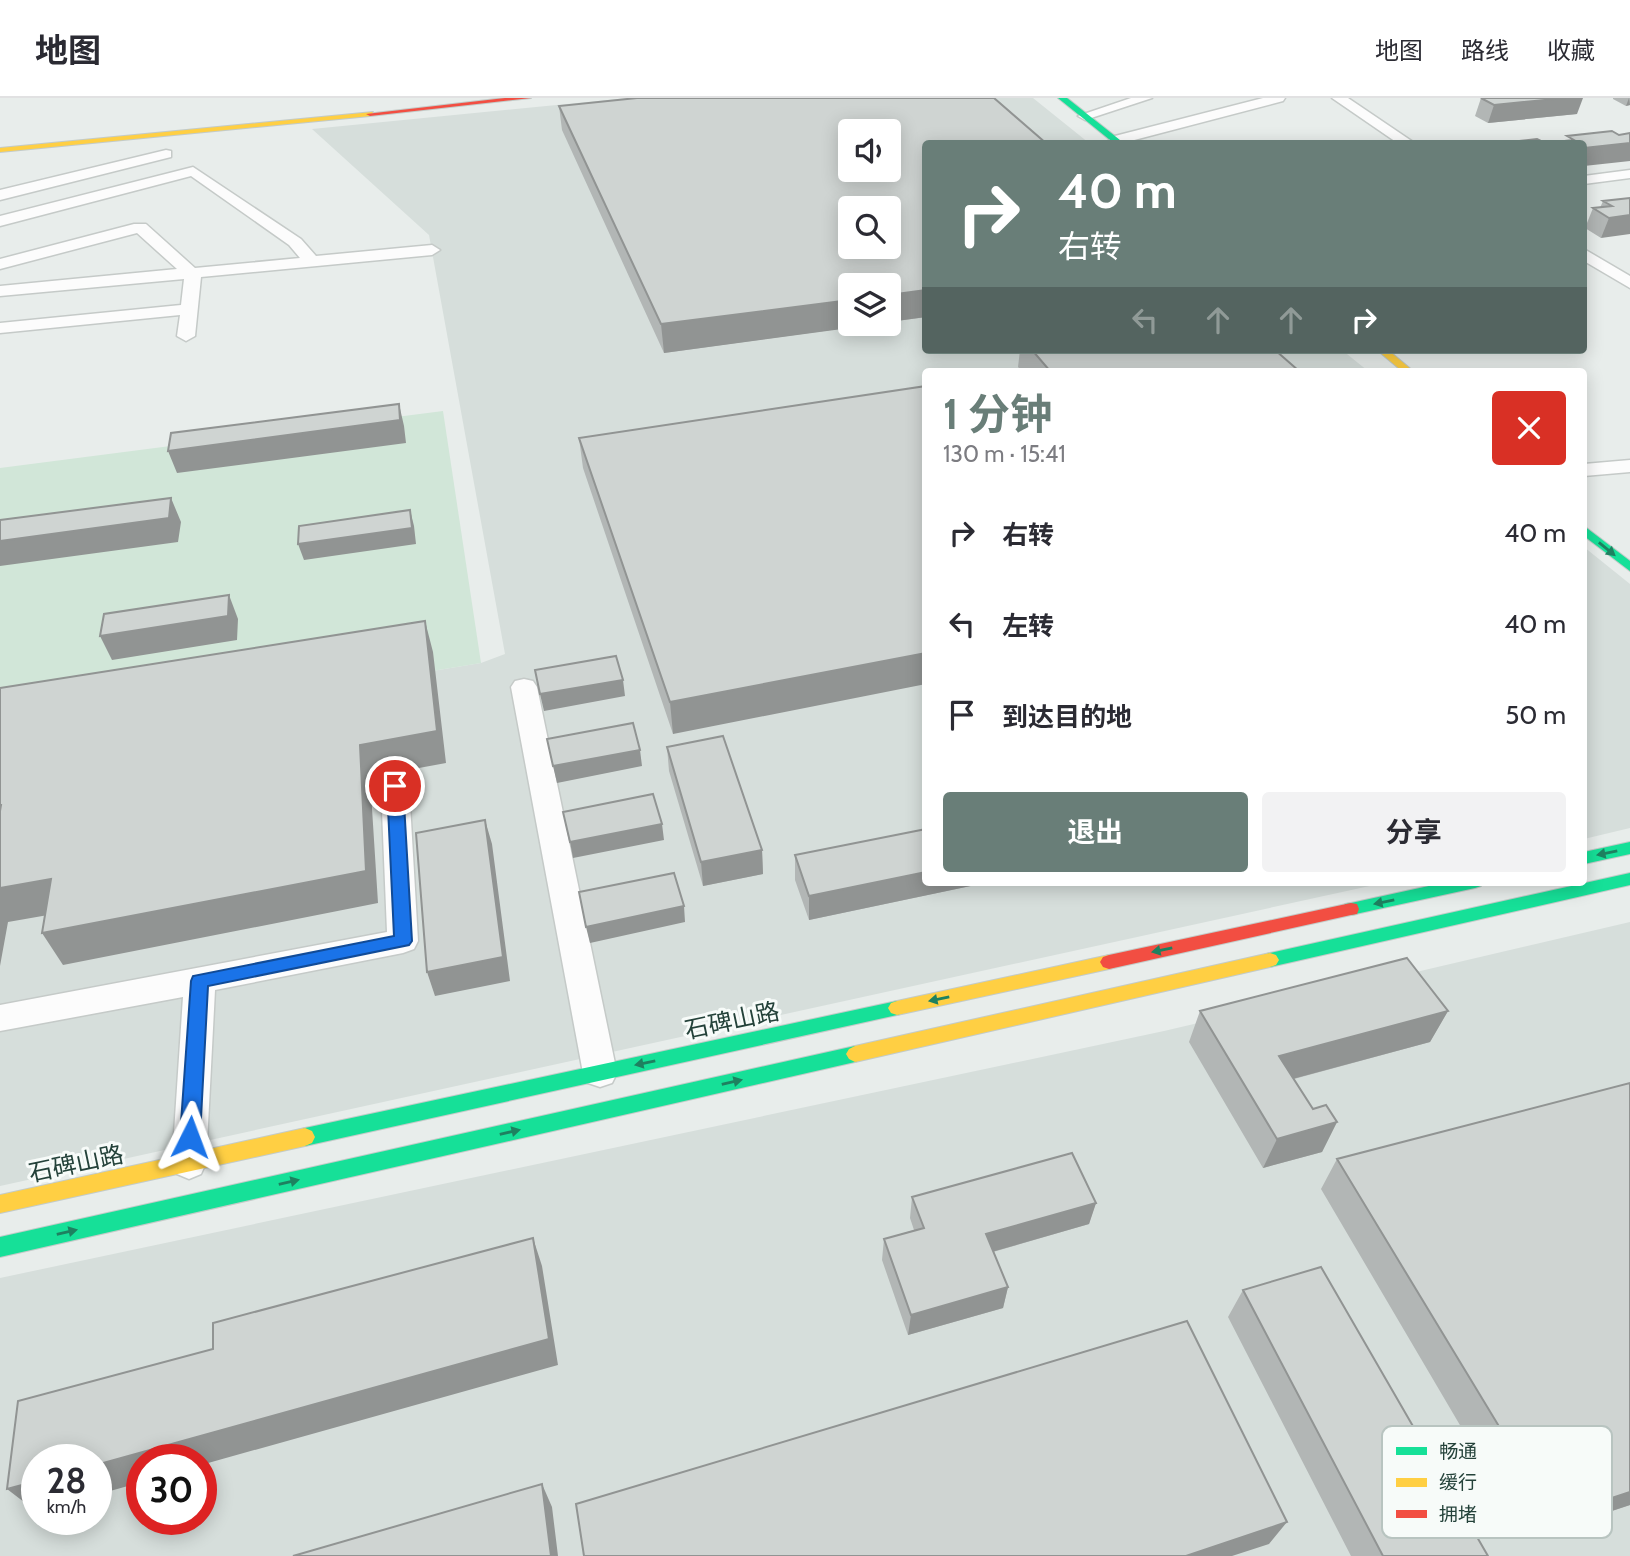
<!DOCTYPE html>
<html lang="zh">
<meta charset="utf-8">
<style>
:root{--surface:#fff;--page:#f2f2f3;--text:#2b2b33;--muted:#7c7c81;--line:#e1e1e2;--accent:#697e78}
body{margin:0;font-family:Cabin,"Noto Sans SC",sans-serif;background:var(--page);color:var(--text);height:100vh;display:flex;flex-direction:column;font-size:26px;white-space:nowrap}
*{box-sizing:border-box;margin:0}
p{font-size:23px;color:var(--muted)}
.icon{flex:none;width:38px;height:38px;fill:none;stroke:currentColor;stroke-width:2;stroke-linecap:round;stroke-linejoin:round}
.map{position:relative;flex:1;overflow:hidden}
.side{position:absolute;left:922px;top:270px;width:665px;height:518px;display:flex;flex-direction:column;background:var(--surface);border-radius:7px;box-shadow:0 4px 18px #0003}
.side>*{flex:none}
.top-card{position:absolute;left:922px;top:42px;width:665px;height:214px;border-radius:7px;box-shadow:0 4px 18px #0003;background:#697e78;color:#fff;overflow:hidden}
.tools{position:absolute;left:838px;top:21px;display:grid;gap:14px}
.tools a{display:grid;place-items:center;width:63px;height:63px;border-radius:7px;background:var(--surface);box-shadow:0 4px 18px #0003;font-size:35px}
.speed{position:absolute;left:21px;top:1346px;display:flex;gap:14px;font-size:35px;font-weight:700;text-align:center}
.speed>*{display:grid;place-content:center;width:91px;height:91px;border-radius:50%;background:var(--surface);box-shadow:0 4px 18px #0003;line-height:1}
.speed small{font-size:18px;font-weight:400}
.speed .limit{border:10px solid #d22;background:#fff;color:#111}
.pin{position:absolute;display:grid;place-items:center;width:60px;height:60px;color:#fff;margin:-30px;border:4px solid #fff;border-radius:50%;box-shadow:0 2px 7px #0007}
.me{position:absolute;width:77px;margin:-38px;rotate:3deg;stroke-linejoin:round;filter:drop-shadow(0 0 5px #0008)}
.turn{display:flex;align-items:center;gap:24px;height:147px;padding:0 21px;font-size:32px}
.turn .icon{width:91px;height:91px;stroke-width:2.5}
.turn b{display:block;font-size:49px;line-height:60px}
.lanes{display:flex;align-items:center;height:66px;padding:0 21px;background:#0003;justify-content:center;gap:35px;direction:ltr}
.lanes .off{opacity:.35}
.round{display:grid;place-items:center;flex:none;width:74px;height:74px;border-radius:7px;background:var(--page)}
.summary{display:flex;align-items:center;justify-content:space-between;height:119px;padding:0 21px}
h1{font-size:42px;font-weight:700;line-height:52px;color:var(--accent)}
.button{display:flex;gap:14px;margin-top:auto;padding:14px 21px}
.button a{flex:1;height:80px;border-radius:7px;background:var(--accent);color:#fff;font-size:28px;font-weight:700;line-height:80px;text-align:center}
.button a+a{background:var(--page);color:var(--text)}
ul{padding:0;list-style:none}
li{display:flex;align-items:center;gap:21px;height:91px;padding:0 21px}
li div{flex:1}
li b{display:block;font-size:26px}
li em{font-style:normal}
header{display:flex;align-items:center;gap:42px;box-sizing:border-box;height:98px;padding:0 35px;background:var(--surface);border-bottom:2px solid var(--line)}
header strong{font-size:33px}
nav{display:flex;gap:38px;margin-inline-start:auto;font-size:24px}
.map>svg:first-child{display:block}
.built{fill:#d6dedb;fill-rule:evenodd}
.green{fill:#d1e6d8}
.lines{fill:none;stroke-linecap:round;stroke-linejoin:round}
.street-casing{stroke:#c5cac8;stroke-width:3}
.fast-casing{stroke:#c3cbc8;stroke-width:2}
.slow-casing{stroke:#c3cbc8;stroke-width:2}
.jam-casing{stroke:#c3cbc8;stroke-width:2}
.street{fill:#fcfcfc;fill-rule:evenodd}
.fast{fill:#16e098;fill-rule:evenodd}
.slow{fill:#ffcf43;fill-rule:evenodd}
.jam{fill:#f24e42;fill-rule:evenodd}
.wall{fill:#b2b6b5}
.shaded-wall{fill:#919493}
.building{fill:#cfd4d2;stroke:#919493;stroke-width:2;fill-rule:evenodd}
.oneway{fill:#1e8160}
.route{fill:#1a73e8;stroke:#114b97;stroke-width:2}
.labels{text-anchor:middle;stroke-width:6;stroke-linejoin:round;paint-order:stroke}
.street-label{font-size:24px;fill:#24423a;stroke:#f7fbf9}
.key{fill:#f7fbf9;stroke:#b8c4c0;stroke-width:2}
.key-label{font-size:19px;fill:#24423a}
</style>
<header>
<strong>地图</strong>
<nav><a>地图</a><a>路线</a><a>收藏</a></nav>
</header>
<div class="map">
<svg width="1630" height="1458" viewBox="0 0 1630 1458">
<rect width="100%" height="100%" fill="#e8edeb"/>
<!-- built -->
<path class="built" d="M628,0H1033L1089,45L926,46V252H1342L1368,273H926V784H1388L0,1088V644L481,565L505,556L429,137L312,31ZM850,33H889V72H850ZM850,110H889V149H850ZM850,187H889V226H850Z
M1584,449L1630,486V730L1584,741Z
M1630,824V1458H0V1180L1164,933ZM37,1362H96V1421H37ZM142,1362H201V1421H142Z"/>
<!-- green -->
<path class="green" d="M443,313L481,565L0,644V370Z"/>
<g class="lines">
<defs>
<path id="street" d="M1131,0H1152L1085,22L1078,18Z
M1263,0H1285L1283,3L1119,46L1109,42L1111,39Z
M1332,0H1348L1416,46H1399Z
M166,52L171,53V59L0,102V92Z
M193,69L301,141L316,158L432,147L440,152L432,157L201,179L195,238L186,243L177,238L180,217L0,235V225L181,207L184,181L0,198V188L177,171L137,135L0,171V161L134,126H146L195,170L300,160L289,147L191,78L0,128V118Z
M1630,72V80L1584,86V78Z
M1584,151L1630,178V190L1584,163Z
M1630,362V374L1584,378V366Z
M524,581L533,583L537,589L617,975L612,985L600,989L588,985L583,975L511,589L515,583Z
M395,679L405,681L409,688L418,843L414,851L403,855L215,892L206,1065L201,1076L189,1081L177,1076L172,1065L183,899L0,933V907L387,834L381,688L385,681Z"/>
<path id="fast" d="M1058,0H1067L1125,46H1115Z
M1584,428L1630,463V473L1584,438Z
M1630,744V756L1584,766V754Z
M1630,775V787L1270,869L1264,867L1261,862L1264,857L1270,855Z
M1447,784H1483L1481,788L1475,790L1351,817L1345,816L1343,811L1345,806L1351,805Z
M897,903L903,905L906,910L903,915L897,917L305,1048L298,1045L295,1039L298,1033L305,1030Z
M855,948L861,951L864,956L861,961L855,964L0,1159V1139Z"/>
<path id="slow" d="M373,14L370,18L0,54V50Z
M1377,252H1388L1413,273H1402Z
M1270,855L1276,857L1279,862L1276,867L1270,869L855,964L849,961L846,956L849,951L855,948Z
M1109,857L1115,859L1118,864L1115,869L1109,871L897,917L891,915L888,910L891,905L897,903Z
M305,1030L312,1033L315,1039L312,1045L305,1048L0,1115V1097Z"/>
<path id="jam" d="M505,0H531L370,18L366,16Z
M1351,805L1357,806L1359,811L1357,816L1351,817L1109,871L1103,869L1100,864L1103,859L1109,857Z"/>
</defs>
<!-- street casing -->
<use href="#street" class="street-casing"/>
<!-- fast casing -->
<use href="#fast" class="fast-casing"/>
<!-- slow casing -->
<use href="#slow" class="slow-casing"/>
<!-- jam casing -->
<use href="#jam" class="jam-casing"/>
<!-- street -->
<use href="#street" class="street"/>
<!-- fast -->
<use href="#fast" class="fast"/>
<!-- slow -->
<use href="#slow" class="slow"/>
<!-- jam -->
<use href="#jam" class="jam"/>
</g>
<!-- wall -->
<path class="wall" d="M1481,0L1577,16L1488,25L1475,18Z
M1613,0H1630V7L1626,8L1613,1Z
M559,8L926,46V219L664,255L562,32Z
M1630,100L1601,140L1585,130L1593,110H1600L1603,103Z
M1020,252H1275L1299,273H1022L1018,269Z
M926,288L673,636L583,370L579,340Z
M667,649L762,752L763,776L703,788L669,673Z
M795,757L926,784H980V786L809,822L795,782Z
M1200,913H1448L1430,944L1294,981L1313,1011L1337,1024L1322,1054L1263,1070L1189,944Z
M1630,985V1407L1527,1441L1321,1091L1337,1061Z
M912,1099L1096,1105L1089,1126L993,1154L1008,1189L1003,1210L908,1237L882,1162L884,1141L914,1132L910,1120Z
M1243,1192L1488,1458H1351L1228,1219Z"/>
<!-- shaded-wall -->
<path class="shaded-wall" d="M1565,0H1583L1577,16L1488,25L1494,7Z
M1629,0L1630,7L1626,8Z
M1630,45V63L1584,68V50Z
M1630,117V136L1601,140L1609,120Z
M926,192V219L889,224V197Z
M850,202V226H879L664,255L661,226Z
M399,306L404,328L406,345L177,375L168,353Z
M171,400L181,424L178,444L0,468V443Z
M410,412L414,428L416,446L304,462L298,446Z
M229,497L238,521L237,542L112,562L100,538Z
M425,523L433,554L446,665L370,679L378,805L63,867L42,835L360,647Z
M926,555V586L673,636L670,604Z
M623,582L625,598L544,613L540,596Z
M640,652L642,668L557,685L553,668Z
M485,722L492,746L510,883L435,898L427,874Z
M662,726L664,742L573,760L570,744Z
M762,752L763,776L703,788L701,764Z
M926,774V784H980V786L809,822V798Z
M51,781L71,813L8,824L0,868V790Z
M684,808L685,824L590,845L586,829Z
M1448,913L1430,944L1266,988L1279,958Z
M1337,1024L1322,1054L1263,1070L1277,1041Z
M1096,1105L1089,1126L981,1157L986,1136Z
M533,1140L542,1168L558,1267L201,1367V1362H142V1384L96,1397V1367Z
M1008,1189L1003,1210L908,1237L911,1217Z
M37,1383V1414L7,1391Z
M542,1386L552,1409L558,1458H551Z
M1630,1394V1407L1527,1441L1554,1419Z
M1287,1424L1269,1446L1232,1458H1186Z"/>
<!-- building -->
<path class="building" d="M637,0H994L1047,46H926V192L889,197V187H850V202L661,226L559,8ZM850,33H889V72H850ZM850,110H889V149H850Z
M1481,0H1565L1494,7Z
M1612,33L1619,37L1630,35V45L1584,50V46L1501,45L1537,41L1545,45L1574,42L1567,38Z
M1630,100V117L1609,120L1593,110L1612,108L1603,103Z
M1032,252H1275L1299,273H1050Z
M926,288V555L670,604L579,340Z
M399,306L400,322L168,353L171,335Z
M171,400L169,420L0,443V422Z
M410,412L412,430L298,446L299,428Z
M229,497L228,518L100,538L104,516Z
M425,523L437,633L360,647L366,773L42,835L51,781L0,790V713L1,707H0V590Z
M616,558L623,582L540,596L535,572Z
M633,625L640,652L553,668L547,641Z
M723,638L762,752L701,764L667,649Z
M653,696L662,726L570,744L563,714Z
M485,722L503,859L427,874L416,735Z
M926,731V774L809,798L795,757Z
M674,775L684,808L586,829L579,794Z
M1407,860L1448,913L1279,958L1313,1011L1326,1007L1337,1024L1277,1041L1200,913Z
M1630,985V1394L1554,1419L1337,1061Z
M1072,1055L1096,1105L986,1136L1008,1189L911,1217L884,1141L924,1130L912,1099Z
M533,1140L549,1241L96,1367V1362H37V1383L7,1391L18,1303L213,1251V1225Z
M1321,1169L1488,1458H1383L1243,1192Z
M1187,1223L1287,1424L1186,1458H584L576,1406Z
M542,1386L551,1458H293Z"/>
<!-- one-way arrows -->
<defs><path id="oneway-solid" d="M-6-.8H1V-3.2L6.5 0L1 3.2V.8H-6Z" transform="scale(1.75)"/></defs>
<g class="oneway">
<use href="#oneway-solid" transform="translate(1607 451) rotate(39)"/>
<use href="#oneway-solid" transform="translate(1607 755) rotate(168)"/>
<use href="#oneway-solid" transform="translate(1384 804) rotate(168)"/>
<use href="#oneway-solid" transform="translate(1162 852) rotate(168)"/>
<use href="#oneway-solid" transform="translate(939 901) rotate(168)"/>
<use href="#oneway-solid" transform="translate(645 965) rotate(168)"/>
<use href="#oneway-solid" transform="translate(732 984) rotate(-13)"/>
<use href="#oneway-solid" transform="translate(510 1034) rotate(-13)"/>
<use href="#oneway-solid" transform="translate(289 1084) rotate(-13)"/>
<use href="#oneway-solid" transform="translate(67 1134) rotate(-13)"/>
</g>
<!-- route -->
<path class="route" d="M395,683L403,688L412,843L409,847L208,888L200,1039L197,1045L190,1048L183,1045L180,1039L191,883L193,878L394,838L387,688Z"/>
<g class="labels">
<!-- street labels -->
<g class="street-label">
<text transform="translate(732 923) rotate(-12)" y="8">石碑山路</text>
<text transform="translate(76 1066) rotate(-12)" y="8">石碑山路</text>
</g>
</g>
<!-- legend -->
<rect x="1382" y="1328" width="230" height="112" rx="10" class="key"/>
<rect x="1396" y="1349" width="31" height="8" fill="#16e098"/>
<rect x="1396" y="1380" width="31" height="9" fill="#ffcf43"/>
<rect x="1396" y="1412" width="31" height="8" fill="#f24e42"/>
<g class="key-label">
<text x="1439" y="1360">畅通</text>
<text x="1439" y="1391">缓行</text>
<text x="1439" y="1423">拥堵</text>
</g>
</svg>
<div class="tools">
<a><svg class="icon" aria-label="sound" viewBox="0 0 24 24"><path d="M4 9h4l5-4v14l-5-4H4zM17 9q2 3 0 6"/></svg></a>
<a><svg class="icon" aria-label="search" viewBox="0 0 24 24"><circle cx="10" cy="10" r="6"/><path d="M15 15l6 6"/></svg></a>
<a><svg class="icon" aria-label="layers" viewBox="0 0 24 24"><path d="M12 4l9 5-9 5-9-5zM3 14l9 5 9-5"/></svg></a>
</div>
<div class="speed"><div>28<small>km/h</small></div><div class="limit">30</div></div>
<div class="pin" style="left:395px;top:688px;background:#d93025"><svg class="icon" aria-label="arrive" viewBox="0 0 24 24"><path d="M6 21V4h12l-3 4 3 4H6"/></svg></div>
<svg class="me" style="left:190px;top:1039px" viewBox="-20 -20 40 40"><path d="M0-17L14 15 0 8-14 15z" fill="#1a73e8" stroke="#fff" stroke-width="4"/></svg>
<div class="top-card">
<div class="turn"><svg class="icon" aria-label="right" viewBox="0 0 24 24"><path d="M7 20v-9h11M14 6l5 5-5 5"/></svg><div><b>40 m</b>右转</div></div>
<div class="lanes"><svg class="icon off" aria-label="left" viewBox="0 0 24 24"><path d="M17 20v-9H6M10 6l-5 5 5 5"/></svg><svg class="icon off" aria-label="ahead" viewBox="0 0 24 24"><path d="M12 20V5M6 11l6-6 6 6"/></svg><svg class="icon off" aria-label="ahead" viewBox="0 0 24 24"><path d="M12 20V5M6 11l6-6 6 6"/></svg><svg class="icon" aria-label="right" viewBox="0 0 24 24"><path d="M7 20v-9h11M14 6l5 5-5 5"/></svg></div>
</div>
<section class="side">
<div class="summary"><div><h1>1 分钟</h1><p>130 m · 15:41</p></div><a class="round" style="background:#d93025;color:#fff"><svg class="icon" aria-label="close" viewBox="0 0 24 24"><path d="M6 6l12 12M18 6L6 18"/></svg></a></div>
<ul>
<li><svg class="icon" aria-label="right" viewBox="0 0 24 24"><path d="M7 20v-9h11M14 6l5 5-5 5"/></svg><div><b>右转</b></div><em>40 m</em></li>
<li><svg class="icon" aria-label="left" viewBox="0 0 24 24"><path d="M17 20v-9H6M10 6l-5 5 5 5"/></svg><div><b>左转</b></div><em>40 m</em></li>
<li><svg class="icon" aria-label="arrive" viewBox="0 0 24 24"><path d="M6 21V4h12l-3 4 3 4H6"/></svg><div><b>到达目的地</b></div><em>50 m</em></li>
</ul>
<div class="button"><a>退出</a><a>分享</a></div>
</section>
</div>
